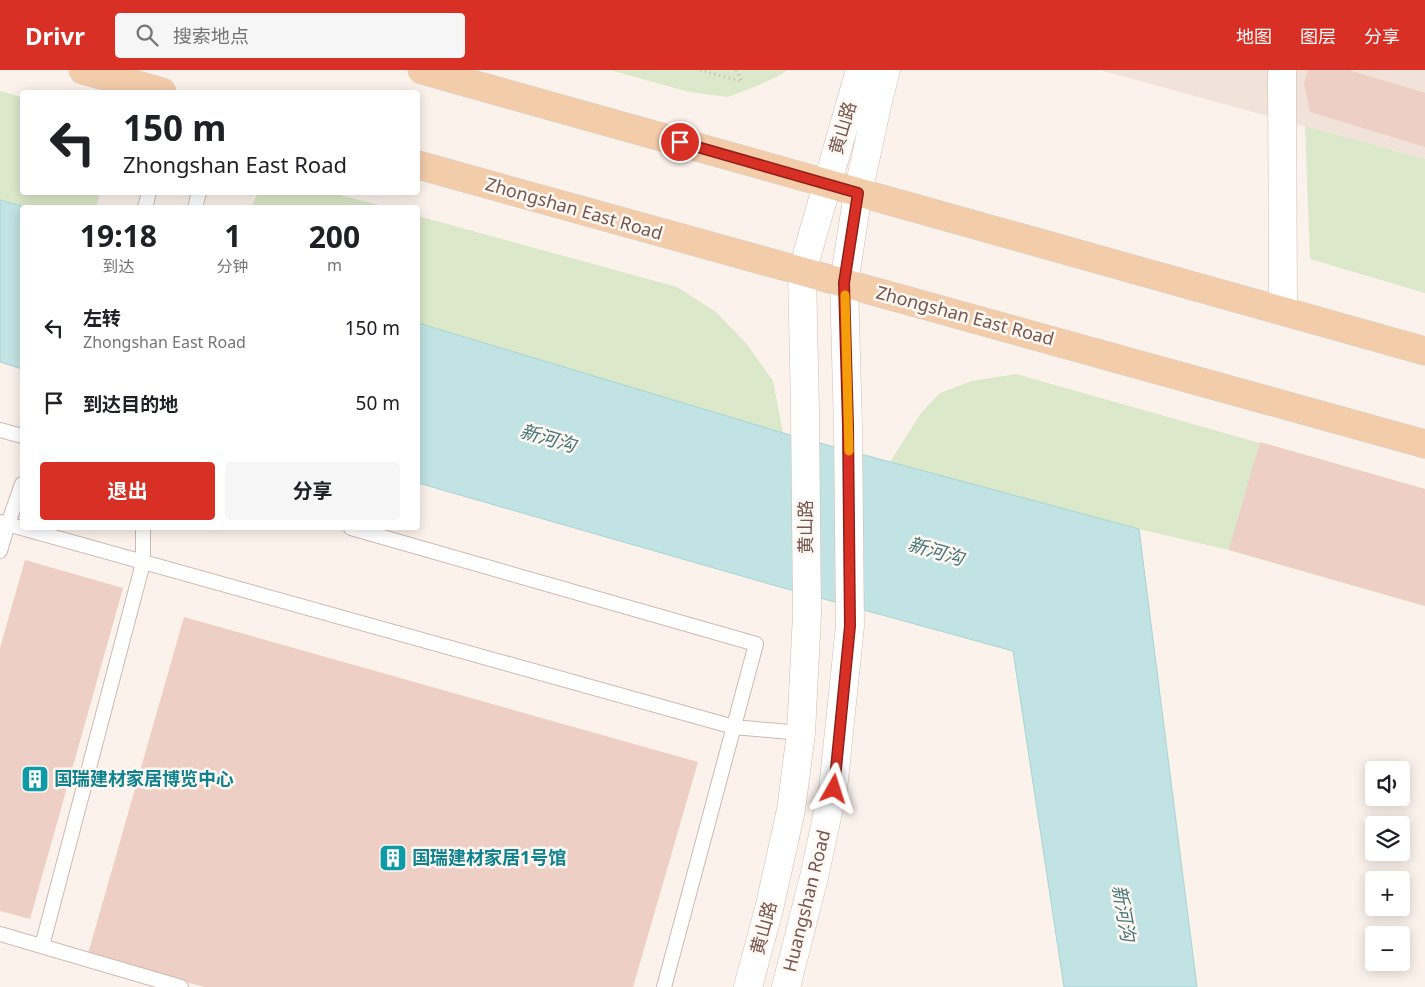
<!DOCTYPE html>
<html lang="zh">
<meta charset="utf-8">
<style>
:root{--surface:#fff;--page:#f6f6f6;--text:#202124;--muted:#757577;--accent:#d93025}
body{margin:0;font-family:"Noto Sans","Noto Sans SC",sans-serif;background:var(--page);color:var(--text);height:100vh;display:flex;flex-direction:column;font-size:19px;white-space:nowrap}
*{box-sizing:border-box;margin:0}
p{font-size:16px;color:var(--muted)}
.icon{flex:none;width:28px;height:28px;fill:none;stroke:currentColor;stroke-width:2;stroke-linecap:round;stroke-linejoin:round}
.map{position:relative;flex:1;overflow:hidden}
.details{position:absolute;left:20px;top:135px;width:400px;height:325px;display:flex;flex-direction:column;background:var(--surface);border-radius:5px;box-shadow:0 2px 12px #0003}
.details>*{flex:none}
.guide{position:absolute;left:20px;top:20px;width:400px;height:105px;border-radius:5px;box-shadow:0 2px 12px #0003;background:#fff;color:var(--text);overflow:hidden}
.fabs{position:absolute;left:1365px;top:691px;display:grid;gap:10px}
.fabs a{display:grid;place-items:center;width:45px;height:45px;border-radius:5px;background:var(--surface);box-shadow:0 2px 12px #0003;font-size:25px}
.pin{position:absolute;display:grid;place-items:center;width:42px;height:42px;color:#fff;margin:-21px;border:2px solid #fff;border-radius:50%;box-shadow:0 1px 5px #0007}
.me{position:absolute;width:55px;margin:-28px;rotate:6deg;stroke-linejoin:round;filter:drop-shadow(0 0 4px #0008)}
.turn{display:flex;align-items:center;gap:18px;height:105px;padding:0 20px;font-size:22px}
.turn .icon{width:65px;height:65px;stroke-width:2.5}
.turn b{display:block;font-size:35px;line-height:42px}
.eta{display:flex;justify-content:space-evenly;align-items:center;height:85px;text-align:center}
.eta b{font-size:30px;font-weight:700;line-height:35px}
.action{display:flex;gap:10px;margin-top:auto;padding:10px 20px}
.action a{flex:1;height:58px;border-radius:5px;background:var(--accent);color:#fff;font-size:20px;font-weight:700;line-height:58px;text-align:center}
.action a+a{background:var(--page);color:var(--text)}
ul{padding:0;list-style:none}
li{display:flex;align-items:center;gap:15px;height:75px;padding:0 20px}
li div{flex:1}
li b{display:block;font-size:19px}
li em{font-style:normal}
header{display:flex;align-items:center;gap:30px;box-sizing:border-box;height:70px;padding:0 25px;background:var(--accent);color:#fff}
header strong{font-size:24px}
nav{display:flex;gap:28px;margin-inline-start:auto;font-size:18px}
.search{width:350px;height:45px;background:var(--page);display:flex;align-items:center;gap:12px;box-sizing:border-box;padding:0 18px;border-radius:5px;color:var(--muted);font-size:19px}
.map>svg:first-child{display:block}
.residential{fill:#f2e3da}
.green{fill:#dbe8ca}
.water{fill:#c1e3e3;stroke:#a8d4d4}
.building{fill:#eecfc5}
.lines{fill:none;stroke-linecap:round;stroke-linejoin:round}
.lane-casing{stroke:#cdb9b2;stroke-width:16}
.street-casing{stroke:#cdb9b2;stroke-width:29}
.secondary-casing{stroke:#d1bbb2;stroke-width:29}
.primary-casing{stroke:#d8d0ce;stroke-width:29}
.path{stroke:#d3b2a8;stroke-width:3;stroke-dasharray:1 4;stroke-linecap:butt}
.lane{stroke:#fff;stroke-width:14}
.street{stroke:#fff;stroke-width:28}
.secondary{stroke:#fff;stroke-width:28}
.primary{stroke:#f3ccaa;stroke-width:28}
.route-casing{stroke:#8d1f18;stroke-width:12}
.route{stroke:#d93025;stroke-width:9}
.slow{stroke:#f59e0b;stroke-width:9}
.labels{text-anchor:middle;stroke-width:5;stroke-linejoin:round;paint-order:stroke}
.street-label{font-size:18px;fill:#745750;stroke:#fef7f2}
.culture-label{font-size:18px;font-weight:bold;fill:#0d838f;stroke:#fef7f2;text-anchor:start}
.water-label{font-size:19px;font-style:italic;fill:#457778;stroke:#fef7f2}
</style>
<header>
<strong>Drivr</strong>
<div class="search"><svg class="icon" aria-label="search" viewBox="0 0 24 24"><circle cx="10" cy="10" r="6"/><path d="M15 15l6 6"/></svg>搜索地点</div>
<nav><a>地图</a><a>图层</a><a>分享</a></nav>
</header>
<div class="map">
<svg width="1425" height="917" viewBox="0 0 1425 917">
<rect width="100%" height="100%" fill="#fbf2eb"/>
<!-- residential -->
<path class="residential" d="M1100,0H1425V89L1282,50Z"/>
<!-- green -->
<path class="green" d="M610,0H787L782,4L759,15L728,27L689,22Z
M0,21L22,27V122L100,123L96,137H25L0,130Z
M1305,56L1425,89V223L1310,189Z
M261,122L332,123L387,137H251L257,125Z
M418,146L677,217L716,242L746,273L773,311L783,363L418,253Z
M1016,304L1425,420V536L1229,480L1139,459L890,392L921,343L940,323L972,311Z"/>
<!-- water -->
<path class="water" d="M0,130L25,137L22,138V299L0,292Z
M418,253L783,363L1139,459L1197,917H1064L1013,581L773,515L418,413Z"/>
<!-- building -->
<path class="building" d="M1308,0H1349L1425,23V77L1310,42L1304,14Z
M1260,372L1425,419V536L1229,480Z
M25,490L123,518L30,849L0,841V578Z
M184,547L698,692L633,917H204L88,884Z"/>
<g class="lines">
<defs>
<path id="lane" d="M145,138L149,122
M195,138L199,122
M0,360L22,366
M0,452L734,657L801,663
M351,458L756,574L664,917
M0,481L8,454L22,414
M0,864L181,917
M42,876L143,493V458"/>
<path id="street" d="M1282,0L1283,241"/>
<path id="secondary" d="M748,917L769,839L791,740L801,663L807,544L805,341L802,202L860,0
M786,917L814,807L833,719L850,556L848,356L844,213L858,123L878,31L886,0"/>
<path id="primary" d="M83,0L162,22
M422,0L1425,281
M418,95L1425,374"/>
</defs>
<!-- lane casing -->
<use href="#lane" class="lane-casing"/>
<!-- street casing -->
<use href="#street" class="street-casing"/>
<!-- secondary casing -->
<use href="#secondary" class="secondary-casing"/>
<!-- primary casing -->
<use href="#primary" class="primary-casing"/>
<!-- path -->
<path class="path" d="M700,0L743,12
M736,0L743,12"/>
<!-- lane -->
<use href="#lane" class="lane"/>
<!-- street -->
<use href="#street" class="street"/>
<!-- secondary -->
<use href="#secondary" class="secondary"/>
<!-- primary -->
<use href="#primary" class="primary"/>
</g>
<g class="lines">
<defs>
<path id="route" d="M680,72L858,123L844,213L848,356L850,556L834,719"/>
</defs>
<!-- route casing -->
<use href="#route" class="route-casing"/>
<!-- route -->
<use href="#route" class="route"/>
<!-- slow -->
<path class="slow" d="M845,225L849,381"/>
</g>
<!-- icons -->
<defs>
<symbol id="building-square" viewBox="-11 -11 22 22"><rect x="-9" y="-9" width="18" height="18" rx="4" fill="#0f9aa8" stroke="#fef7f2"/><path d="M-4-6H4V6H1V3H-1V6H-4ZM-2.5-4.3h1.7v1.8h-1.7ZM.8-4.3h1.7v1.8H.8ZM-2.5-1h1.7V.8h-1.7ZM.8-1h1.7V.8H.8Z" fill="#fff"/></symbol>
</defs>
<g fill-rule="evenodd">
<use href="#building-square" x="19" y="693" width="32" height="32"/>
<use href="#building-square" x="377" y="772" width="32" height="32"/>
</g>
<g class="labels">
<!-- street labels -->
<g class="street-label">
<text transform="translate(843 58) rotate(-74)" y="6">黄山路</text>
<text transform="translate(574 139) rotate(16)" y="6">Zhongshan East Road</text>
<text transform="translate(965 246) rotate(15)" y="6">Zhongshan East Road</text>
<text transform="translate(806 457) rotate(-90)" y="6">黄山路</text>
<text transform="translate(807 831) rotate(-76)" y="6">Huangshan Road</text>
<text transform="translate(764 858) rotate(-75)" y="6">黄山路</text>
</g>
<!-- culture labels -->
<g class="culture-label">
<text x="54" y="715">国瑞建材家居博览中心</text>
<text x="412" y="794">国瑞建材家居1号馆</text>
</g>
<!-- water labels -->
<g class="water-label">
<text transform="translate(548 368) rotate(16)" y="7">新河沟</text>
<text transform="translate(936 481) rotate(16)" y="7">新河沟</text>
<text transform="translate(1124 843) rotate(80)" y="7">新河沟</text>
</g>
</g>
</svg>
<div class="fabs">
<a><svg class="icon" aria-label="sound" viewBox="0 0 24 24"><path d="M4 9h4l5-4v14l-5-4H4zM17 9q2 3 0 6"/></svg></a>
<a><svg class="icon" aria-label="layers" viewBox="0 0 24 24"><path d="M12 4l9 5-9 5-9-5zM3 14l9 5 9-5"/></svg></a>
<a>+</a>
<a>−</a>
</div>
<div class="pin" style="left:680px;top:72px;background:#d93025"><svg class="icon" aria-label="arrive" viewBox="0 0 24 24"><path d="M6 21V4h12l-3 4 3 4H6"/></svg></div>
<svg class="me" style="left:834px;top:719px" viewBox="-20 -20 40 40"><path d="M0-17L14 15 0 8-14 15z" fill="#d93025" stroke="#fff" stroke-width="4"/></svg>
<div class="guide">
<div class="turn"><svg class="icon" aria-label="left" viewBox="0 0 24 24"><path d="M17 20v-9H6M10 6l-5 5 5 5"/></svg><div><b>150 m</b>Zhongshan East Road</div></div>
</div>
<section class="details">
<div class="eta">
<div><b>19:18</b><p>到达</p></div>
<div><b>1</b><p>分钟</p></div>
<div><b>200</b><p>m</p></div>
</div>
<ul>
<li><svg class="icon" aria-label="left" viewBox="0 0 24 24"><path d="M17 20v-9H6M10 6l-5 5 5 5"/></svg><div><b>左转</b><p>Zhongshan East Road</p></div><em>150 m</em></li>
<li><svg class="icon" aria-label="arrive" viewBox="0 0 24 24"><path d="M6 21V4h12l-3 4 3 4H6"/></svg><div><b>到达目的地</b></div><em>50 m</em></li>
</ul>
<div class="action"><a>退出</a><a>分享</a></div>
</section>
</div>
